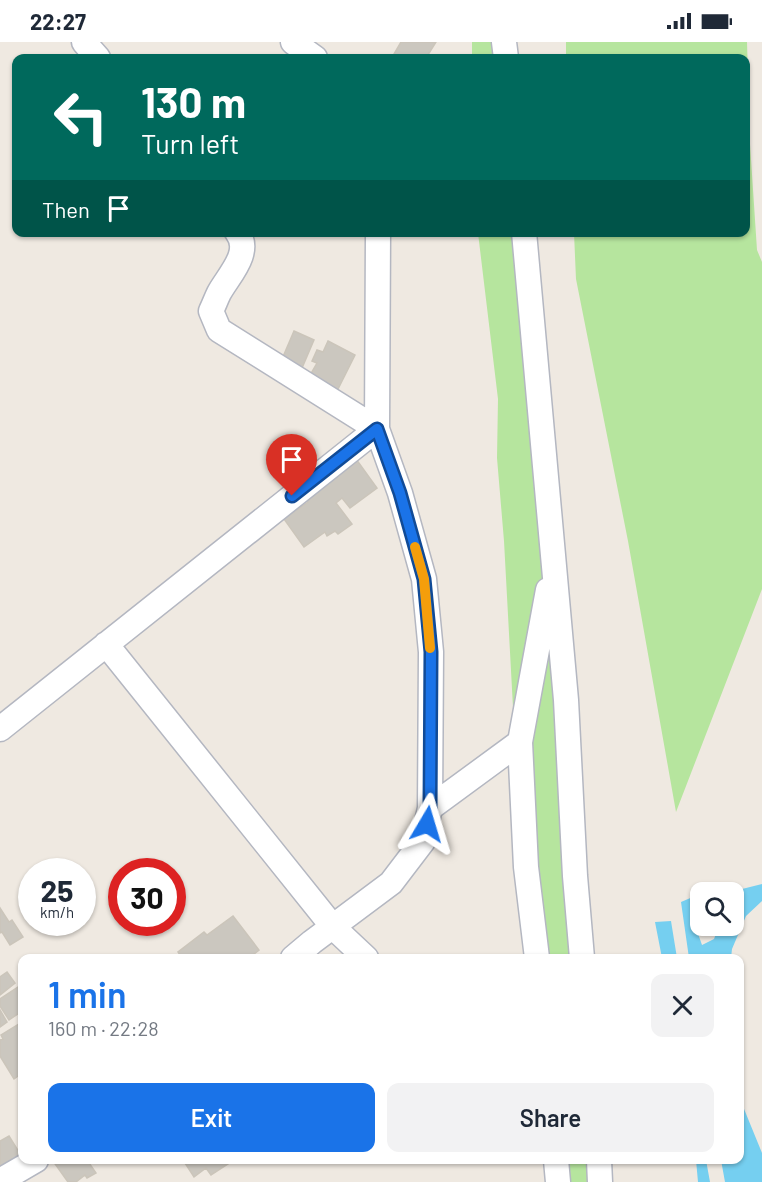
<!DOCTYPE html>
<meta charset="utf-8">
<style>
:root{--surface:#fff;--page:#f2f2f3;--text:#1f2937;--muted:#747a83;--accent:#1a73e8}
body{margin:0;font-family:Barlow,sans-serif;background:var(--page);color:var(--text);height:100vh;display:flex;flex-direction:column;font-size:22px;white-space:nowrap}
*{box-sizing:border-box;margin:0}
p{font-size:20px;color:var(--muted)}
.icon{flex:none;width:33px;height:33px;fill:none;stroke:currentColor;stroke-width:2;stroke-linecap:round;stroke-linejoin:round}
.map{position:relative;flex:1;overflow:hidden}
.drawer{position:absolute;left:18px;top:912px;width:726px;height:210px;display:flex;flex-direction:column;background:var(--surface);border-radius:12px;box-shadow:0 2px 4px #0004}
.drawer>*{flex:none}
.top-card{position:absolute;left:12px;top:12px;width:738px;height:183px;border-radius:12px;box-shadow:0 2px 4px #0004;background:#00695c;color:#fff;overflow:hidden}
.buttons{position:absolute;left:690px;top:840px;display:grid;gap:12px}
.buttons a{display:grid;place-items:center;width:54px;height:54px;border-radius:12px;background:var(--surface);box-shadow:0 2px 4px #0004;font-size:30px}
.speed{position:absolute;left:18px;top:816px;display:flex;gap:12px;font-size:30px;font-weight:700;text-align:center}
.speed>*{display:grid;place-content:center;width:78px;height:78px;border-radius:50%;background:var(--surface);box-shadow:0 2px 4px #0004;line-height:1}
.speed small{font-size:15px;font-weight:400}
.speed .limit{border:9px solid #d22;background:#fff;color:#111}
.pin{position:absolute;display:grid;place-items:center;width:51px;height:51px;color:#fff;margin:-62px -26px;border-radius:50% 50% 50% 0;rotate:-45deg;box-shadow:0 0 6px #0007}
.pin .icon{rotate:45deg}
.me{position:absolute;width:66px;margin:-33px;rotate:7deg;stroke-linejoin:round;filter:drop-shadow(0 0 4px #0008)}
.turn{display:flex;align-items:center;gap:21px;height:126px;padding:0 30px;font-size:27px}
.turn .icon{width:78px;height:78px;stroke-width:2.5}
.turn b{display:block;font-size:42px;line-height:51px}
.then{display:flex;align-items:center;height:57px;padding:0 30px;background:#0003;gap:12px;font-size:22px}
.round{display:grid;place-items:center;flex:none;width:63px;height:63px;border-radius:12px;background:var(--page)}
.overview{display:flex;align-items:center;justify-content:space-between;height:102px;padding:0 30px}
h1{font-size:36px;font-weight:600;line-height:45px;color:var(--accent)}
.button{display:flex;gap:12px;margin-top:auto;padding:12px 30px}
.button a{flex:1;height:69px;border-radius:12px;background:var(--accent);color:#fff;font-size:24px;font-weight:600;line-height:69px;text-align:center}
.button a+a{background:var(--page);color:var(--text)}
.status{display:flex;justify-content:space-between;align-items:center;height:42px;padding:0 30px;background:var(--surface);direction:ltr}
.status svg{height:16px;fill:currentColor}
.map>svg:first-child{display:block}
.green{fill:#b6e59e}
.water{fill:#75cff0}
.building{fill:#cbc7bf;stroke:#cbc5ba;stroke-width:1.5}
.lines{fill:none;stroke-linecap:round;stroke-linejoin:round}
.minor-casing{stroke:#b4b7c1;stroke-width:27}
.minor{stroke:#fff;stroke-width:24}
.route-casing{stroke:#114b97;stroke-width:15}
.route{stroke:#1a73e8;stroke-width:10}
.slow{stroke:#f59e0b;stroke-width:10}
</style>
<div class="status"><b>22:27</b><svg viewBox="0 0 49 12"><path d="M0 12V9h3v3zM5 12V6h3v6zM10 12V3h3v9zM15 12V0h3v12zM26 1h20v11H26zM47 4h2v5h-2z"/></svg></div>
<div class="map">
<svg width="762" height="1140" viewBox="0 0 762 1140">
<rect width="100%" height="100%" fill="#efe9e1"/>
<!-- green -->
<path class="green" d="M472,0H496L497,16H472Z
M566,0H747L750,102L757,208L762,220V547L676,770L628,499L576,237L574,191L746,190V16H566Z
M478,191H515L548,518L514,684L504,499L497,416L498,357Z
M548,573L576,916H549L535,818L528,695Z
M566,1118H592L593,1140H567Z"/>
<!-- water -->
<path class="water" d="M762,842V859L746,874L732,907L731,916H689L681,860L695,854L698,862L696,886L702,903L714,897L719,884H734V854L738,848Z
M671,879L677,916H662L655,880Z
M740,1050L742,1062L762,1111V1140H725L721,1118H740Z
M696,1118H706L710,1140H698Z"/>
<!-- building -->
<path class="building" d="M401,0H436L426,16H401L394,12Z
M294,289L314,298L302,326L282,317Z
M328,299L355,313L337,349L309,335L317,321L312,319L317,308L323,310Z
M356,417L377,446L350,466L342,456L336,461L352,482L338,492L335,489L327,494L325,490L304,505L284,477L308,460L306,457Z
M0,866L9,880L12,878L23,895L10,903L2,890L0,891Z
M233,874L259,908L249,916H182L178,910L204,890L207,893Z
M7,930L15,941L0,953V935Z
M18,945L22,951V969L9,978L0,964V957Z
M0,968L7,980L0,985Z
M22,980V1031L14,1037L0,1014V998L3,997L1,993Z
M9,1094L22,1115L0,1129V1099Z
M55,1118H87L96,1131L87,1136L85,1133L76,1140H68L53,1119Z
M183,1118H234L211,1133L206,1126L194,1135Z"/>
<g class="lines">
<defs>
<path id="minor" d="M84,0L98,16
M293,0L315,16
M504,0L506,16
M524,190L566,658L575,834L582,916
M106,602L333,885L366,916
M0,687L377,387L219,288L211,269C214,263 216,257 219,251C228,234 253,210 237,190
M430,766L520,700
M293,916L312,900L391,841L423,799L430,766L431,610L424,537L400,451L377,387L378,190
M537,916L526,825L520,700L548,548
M556,1118L558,1140
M599,1118L600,1140
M0,1139L36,1118"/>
</defs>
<!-- minor casing -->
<use href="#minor" class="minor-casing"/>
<!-- minor -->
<use href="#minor" class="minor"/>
</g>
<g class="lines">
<defs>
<path id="route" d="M292,454L377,387L400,451L424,537L431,610L430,766L427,782"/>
</defs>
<!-- route casing -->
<use href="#route" class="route-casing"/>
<!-- route -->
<use href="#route" class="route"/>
<!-- slow -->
<path class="slow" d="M415,505L424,537L430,606"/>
</g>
</svg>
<div class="buttons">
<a><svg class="icon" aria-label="search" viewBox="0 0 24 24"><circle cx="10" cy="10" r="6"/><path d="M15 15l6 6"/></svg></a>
</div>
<div class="speed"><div>25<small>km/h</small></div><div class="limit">30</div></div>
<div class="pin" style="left:292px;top:454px;background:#d93025"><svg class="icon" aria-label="arrive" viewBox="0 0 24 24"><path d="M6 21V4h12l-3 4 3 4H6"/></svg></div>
<svg class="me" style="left:427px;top:782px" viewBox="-20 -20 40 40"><path d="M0-17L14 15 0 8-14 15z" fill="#1a73e8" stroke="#fff" stroke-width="4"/></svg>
<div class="top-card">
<div class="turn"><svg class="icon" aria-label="left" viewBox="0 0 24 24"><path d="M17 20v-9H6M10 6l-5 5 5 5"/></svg><div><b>130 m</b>Turn left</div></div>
<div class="then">Then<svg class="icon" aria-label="arrive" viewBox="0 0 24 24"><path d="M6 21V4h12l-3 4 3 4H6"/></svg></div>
</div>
<section class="drawer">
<div class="overview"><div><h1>1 min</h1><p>160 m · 22:28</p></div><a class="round"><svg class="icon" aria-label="close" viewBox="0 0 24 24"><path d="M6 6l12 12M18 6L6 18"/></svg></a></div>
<div class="button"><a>Exit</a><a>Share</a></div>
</section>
</div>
